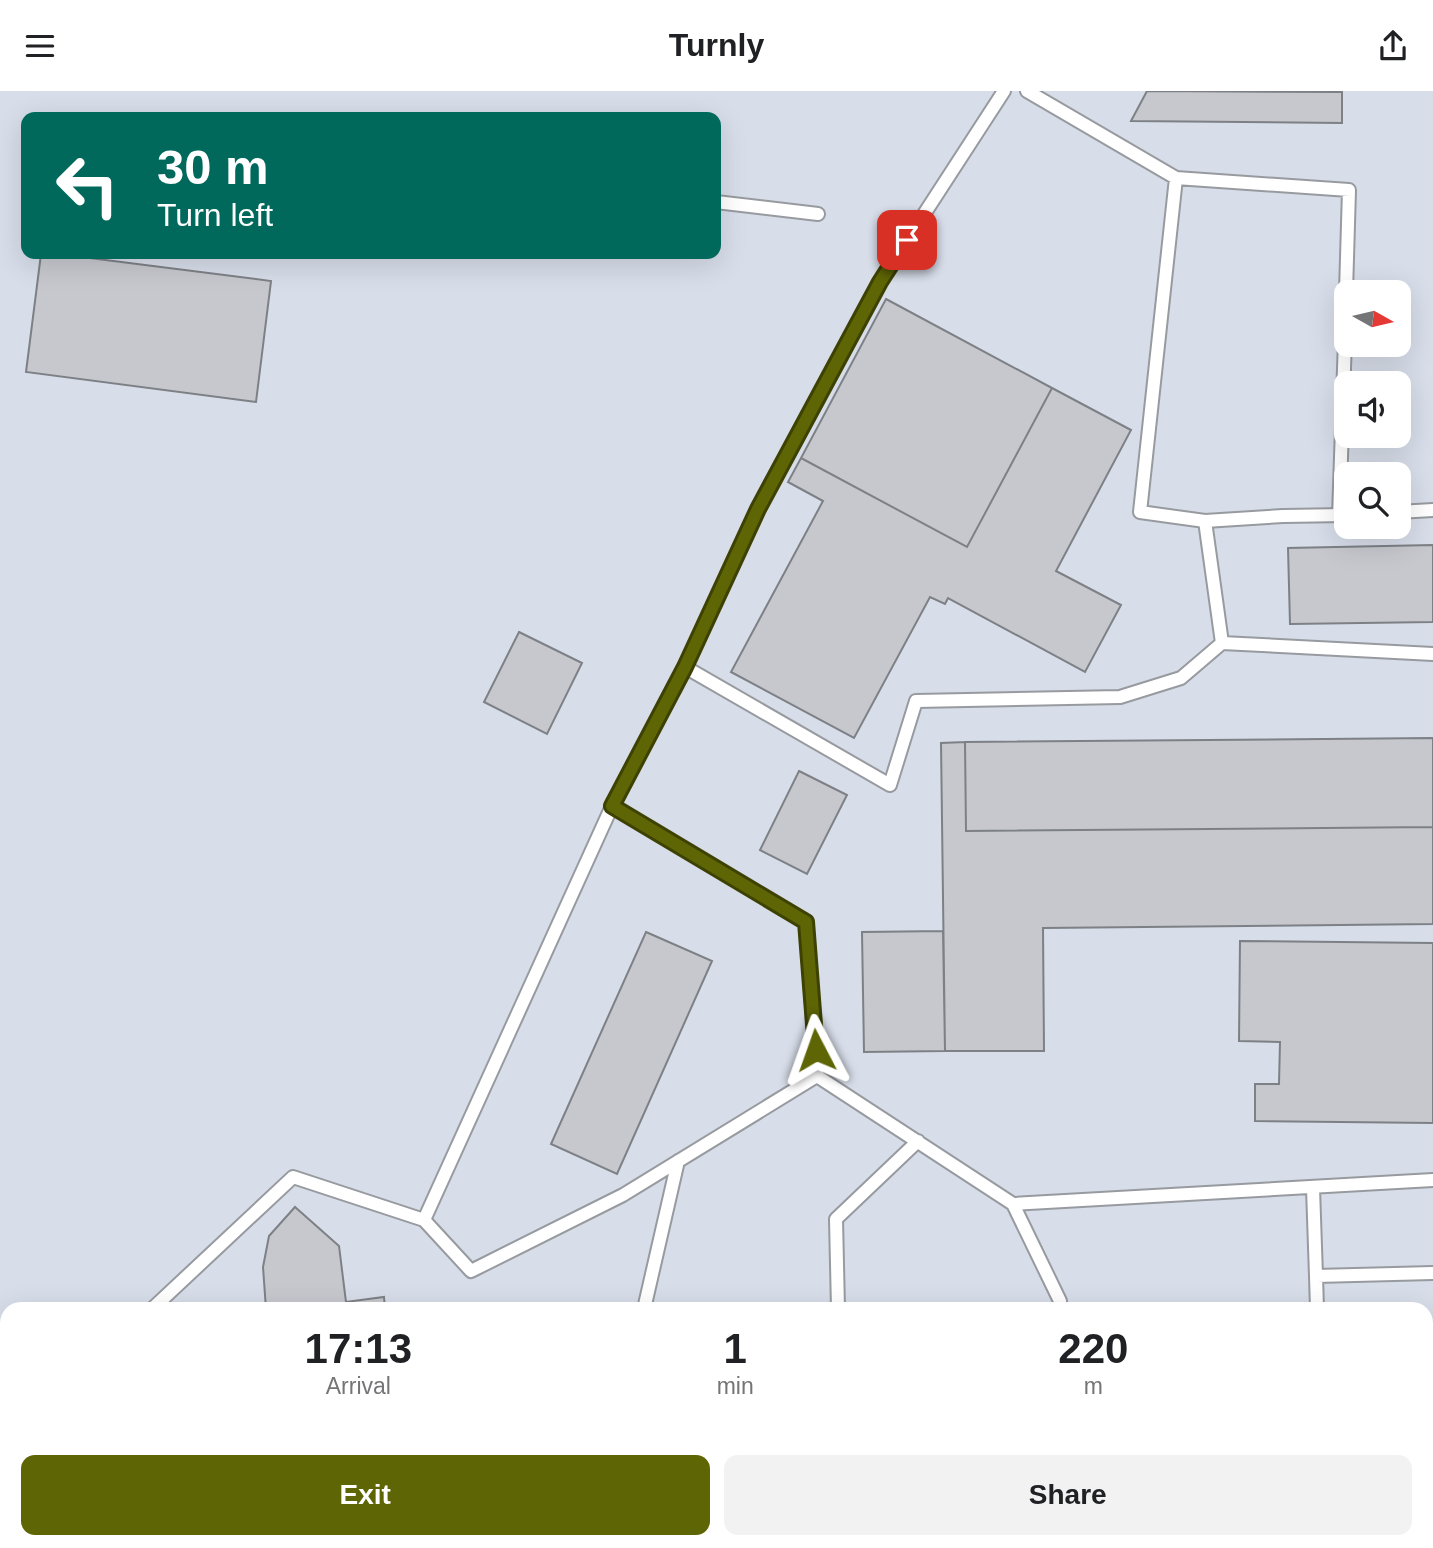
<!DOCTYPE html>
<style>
:root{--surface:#fff;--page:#f2f2f2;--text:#202124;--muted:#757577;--accent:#5e6504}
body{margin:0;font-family:Arial,sans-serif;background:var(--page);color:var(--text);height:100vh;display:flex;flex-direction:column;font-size:26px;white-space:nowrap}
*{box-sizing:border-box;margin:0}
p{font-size:23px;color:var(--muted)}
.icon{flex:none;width:38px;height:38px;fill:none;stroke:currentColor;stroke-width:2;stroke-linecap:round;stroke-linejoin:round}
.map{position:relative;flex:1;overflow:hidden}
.panel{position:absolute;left:0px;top:1211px;width:1433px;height:247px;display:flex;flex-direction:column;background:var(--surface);border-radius:21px 21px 0 0;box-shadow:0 7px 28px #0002}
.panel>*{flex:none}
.top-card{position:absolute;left:21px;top:21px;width:700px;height:147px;border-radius:14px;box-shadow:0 7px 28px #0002;background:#00695c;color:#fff;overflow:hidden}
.needle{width:46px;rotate:98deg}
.tools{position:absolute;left:1334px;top:189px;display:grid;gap:14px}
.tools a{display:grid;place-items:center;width:77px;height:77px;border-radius:14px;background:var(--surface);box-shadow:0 7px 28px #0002;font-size:35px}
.pin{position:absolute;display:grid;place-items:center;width:60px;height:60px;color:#fff;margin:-30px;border-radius:14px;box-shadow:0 4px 10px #0006}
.me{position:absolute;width:77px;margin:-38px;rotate:356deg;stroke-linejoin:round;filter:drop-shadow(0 0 5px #0008)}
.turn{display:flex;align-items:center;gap:24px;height:147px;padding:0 21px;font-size:32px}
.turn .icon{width:91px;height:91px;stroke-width:2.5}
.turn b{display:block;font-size:49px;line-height:60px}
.eta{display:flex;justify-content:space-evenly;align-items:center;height:119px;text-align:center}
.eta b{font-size:42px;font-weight:600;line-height:49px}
.primary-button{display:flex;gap:14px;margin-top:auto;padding:14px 21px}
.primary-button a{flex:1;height:80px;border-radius:14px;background:var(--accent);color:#fff;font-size:28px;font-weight:600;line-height:80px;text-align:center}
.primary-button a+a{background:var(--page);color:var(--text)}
header{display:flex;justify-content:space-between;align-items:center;height:91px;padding:0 21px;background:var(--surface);font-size:32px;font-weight:600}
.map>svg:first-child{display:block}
.built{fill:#d7dde9;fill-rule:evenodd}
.water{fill:#98b6f5}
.building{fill:#c6c8ce;stroke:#7d8085;stroke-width:2}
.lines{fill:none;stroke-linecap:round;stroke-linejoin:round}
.service-casing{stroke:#979a9f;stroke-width:16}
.service{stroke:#fff;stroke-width:12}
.route-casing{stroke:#3d4203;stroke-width:18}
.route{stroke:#5e6504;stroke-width:12}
</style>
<header><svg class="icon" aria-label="menu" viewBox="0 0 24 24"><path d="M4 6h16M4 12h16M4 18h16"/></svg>Turnly<svg class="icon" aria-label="share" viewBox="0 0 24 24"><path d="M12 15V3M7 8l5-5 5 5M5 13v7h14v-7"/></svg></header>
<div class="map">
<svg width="1433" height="1457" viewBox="0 0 1433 1457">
<rect width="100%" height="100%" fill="#e6e9ee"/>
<!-- built -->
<path class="built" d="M0,0H1433V1457H198L185,1451H1426V1218H7V1395L0,1394ZM26,26H716V163H26ZM1346,201H1398V254H1346ZM1346,292H1398V345H1346ZM1346,383H1398V436H1346Z"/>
<!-- water -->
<path class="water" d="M0,1394L7,1395V1451H185L198,1457H0Z"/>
<!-- building -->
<path class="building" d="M1147,0L1342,1V32L1131,30Z
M41,163H58L271,190L256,311L26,281Z
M886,208L1052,297L967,456L801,367Z
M1052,297L1131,339L1056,480L1121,514L1085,581L948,507L945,513L930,506L854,647L731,581L823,410L788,391L801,367L967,456Z
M1433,454V531L1290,533L1288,457Z
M519,541L582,572L547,643L484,611Z
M1433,647V736L966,740L965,651Z
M965,651L966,740L1433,736V833L1043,837L1044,960H945L941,652Z
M799,680L847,704L807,783L760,759Z
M943,840L945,960L864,961L862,841Z
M646,841L712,870L617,1083L551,1053Z
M1240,850L1433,852V1032L1255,1030V993H1279L1280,951L1239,950Z
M295,1116L339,1155L346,1211L384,1206L385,1218H266L263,1176L269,1145Z
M295,1451H498L499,1457H295Z"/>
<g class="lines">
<defs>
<path id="service" d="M1004,0L880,191L758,418L685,576L612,715L806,831L817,985L1013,1113
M1027,0L1176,87
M716,111L818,123
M1398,421L1433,419
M1346,424L1283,425L1205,430L1140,421L1176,87L1349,99L1346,201
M1339,425L1346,219
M1205,430L1222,552
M685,576L890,694L916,610L1120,606L1181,587L1222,552L1433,563
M612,715L424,1129L471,1180L623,1104L817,985
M1313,1097L1316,1185
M152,1218L293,1086L424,1129
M644,1218L678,1070
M838,1218L836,1128L918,1050
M1060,1218V1210L1013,1113L1433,1089
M1317,1218L1316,1185L1433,1182
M1140,1451L1161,1457
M1327,1451V1457"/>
</defs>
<!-- service casing -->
<use href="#service" class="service-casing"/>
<!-- service -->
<use href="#service" class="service"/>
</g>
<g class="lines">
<defs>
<path id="route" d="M816,959L806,831L612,715L685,576L758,418L880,191L907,149"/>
</defs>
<!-- route casing -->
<use href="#route" class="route-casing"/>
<!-- route -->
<use href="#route" class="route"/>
</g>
</svg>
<div class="tools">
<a><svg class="needle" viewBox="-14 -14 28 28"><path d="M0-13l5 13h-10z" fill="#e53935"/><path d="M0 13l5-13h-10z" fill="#757577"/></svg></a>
<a><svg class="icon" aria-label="sound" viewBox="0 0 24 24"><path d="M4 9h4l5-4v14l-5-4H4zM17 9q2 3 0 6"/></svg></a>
<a><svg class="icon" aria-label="search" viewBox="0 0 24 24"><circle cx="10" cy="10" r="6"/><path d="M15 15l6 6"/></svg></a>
</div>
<div class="pin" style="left:907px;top:149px;background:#d93025"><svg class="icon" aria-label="arrive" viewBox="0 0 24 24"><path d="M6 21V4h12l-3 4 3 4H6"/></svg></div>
<svg class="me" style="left:816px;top:959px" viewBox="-20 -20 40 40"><path d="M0-17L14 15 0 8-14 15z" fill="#5e6504" stroke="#fff" stroke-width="4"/></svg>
<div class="top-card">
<div class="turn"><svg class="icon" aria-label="left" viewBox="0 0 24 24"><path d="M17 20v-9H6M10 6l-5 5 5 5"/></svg><div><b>30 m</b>Turn left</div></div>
</div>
<section class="panel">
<div class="eta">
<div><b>17:13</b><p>Arrival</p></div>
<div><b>1</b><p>min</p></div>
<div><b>220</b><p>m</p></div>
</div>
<div class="primary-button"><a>Exit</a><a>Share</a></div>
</section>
</div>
